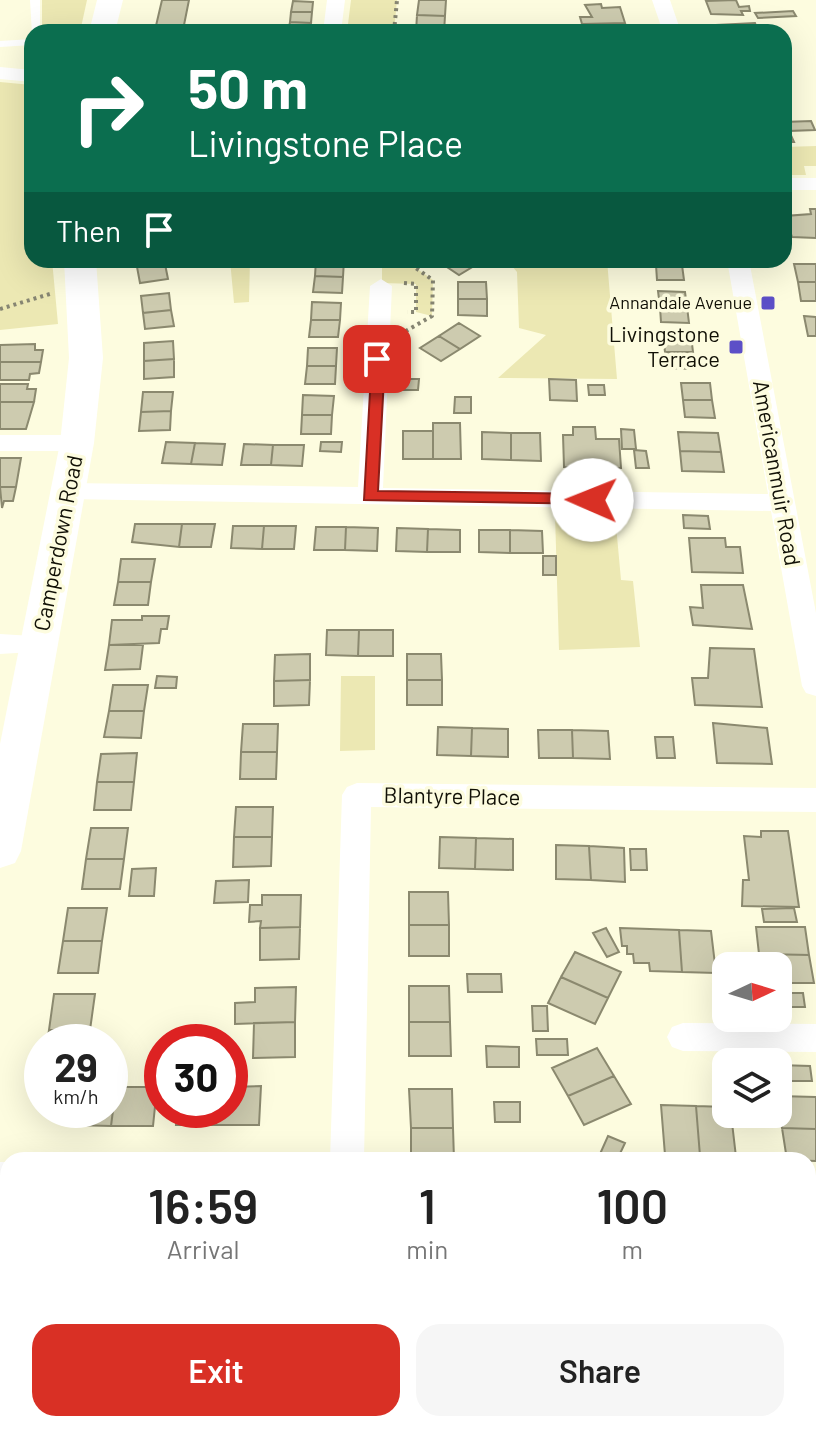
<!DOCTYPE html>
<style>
:root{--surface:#fff;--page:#f6f6f6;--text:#222;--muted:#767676;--accent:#d93025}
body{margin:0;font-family:Barlow,sans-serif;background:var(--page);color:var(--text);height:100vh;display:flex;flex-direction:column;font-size:30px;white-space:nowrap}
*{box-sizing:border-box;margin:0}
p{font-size:26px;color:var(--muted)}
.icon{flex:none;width:44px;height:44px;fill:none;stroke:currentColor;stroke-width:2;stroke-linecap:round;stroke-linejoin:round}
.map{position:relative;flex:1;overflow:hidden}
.details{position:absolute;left:0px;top:1152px;width:816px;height:280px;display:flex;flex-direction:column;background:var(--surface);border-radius:24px 24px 0 0;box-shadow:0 8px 32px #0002}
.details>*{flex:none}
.hud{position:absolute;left:24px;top:24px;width:768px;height:244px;border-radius:24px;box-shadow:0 8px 32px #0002;background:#0b6e4f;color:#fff;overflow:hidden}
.needle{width:52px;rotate:86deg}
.fabs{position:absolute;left:712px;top:952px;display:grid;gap:16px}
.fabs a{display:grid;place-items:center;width:80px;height:80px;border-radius:16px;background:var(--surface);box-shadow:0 8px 32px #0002;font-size:40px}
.speed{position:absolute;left:24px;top:1024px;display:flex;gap:16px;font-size:40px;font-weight:700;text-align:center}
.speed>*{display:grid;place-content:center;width:104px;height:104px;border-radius:50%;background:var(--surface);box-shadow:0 8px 32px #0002;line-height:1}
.speed small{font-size:20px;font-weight:400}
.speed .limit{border:12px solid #d22;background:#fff;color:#111}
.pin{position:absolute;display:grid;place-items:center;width:68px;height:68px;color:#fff;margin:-34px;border-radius:16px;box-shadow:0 4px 12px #0006}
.me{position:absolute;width:88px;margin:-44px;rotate:271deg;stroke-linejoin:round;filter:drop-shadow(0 0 6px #0008)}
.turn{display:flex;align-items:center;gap:28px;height:168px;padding:0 32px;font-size:36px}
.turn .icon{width:104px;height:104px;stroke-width:2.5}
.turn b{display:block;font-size:56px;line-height:68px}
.then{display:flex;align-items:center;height:76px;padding:0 32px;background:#0003;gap:16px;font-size:30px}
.eta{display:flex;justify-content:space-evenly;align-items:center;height:136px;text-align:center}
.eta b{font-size:48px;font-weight:600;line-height:56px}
.action{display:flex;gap:16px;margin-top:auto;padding:16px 32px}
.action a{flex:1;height:92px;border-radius:24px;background:var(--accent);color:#fff;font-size:32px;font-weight:600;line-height:92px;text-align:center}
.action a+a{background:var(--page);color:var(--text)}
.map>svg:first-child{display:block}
.green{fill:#ece8b3}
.building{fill:#cdcbaf;stroke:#8b896f;stroke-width:2}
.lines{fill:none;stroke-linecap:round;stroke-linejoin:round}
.path{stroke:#868572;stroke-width:4;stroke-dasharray:3 4;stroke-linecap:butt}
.lane{fill:#fff;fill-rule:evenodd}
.street{fill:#fff;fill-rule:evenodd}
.secondary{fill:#fff;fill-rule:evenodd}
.route{fill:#d93025;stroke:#8d1f18;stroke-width:2}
.poi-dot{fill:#5c4fc7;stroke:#fdfcdf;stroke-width:3}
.labels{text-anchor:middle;stroke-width:7;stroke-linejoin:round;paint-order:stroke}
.far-poi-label{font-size:18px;fill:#111006;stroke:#fdfcdf;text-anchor:end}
.poi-label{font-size:22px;fill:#111006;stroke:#fdfcdf;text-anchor:end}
.street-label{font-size:22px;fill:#111006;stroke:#fdfcdf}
</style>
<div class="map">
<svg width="816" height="1432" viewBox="0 0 816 1432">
<rect width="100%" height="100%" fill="#fdfcdf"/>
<!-- green -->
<path class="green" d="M42,0H87L80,32H42Z
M351,0H397L394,32H347Z
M0,82L32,85V260H52L58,324L0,330Z
M816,146V166H804L806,175H784V147Z
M230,260H250L249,302L234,303Z
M507,260H607L617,379L498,378L546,335L519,328L517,272Z
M382,265L413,266L433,280L432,316L416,312V284L382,283Z
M555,514H615L621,580L633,581L640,647L559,650Z
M341,676H375V750L340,751Z
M384,1424H690L691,1432H384Z"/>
<!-- building -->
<path class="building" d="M162,0H189L183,30H155Z
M419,0H446L445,16L417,15Z
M736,0L739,7L749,6L750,11H741L743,15L711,14L706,1Z
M293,1L313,2L312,12H291Z
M601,4L602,8L620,7L625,23L582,24L580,17H592L585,5Z
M793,11L796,16L758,18L755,13Z
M291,12H312L311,23L290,22Z
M417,15L445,16L444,32H416Z
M290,22L311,23L309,32H288Z
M755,23L758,31L749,32H720L717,25Z
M811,121L815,130L789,131L794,142H784V122Z
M810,209H816V238L792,237L785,216L811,214Z
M136,260H164L165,264L137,267Z
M316,260H344L343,277L315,276Z
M446,260H474L479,263L459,275L441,263Z
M165,264L168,279L140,283L137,267Z
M794,264H816V282H798Z
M656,265H682L684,280H657Z
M315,276L343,277L342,293L313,292Z
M458,282H486L487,299H458Z
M798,282H816V301H801Z
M658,291L685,292L687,307H660Z
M169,293L171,310L143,313L141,296Z
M458,299H487V316L458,315Z
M312,302L341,303L340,320H311Z
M660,307H687L689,323L661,322Z
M171,310L174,326L145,329L143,313Z
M804,316L816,317V336H808Z
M311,320H340L338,337H309Z
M459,323L480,336L460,349L439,336Z
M663,335L691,336L693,352H665Z
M439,336L460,349L441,361L420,348Z
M173,341L174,359L144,361V343Z
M35,344V350H43L41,362H0V345Z
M308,348H337L336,366H307Z
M665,352H693L695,369L666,368Z
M174,359V377L144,379V361Z
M0,362H41L39,373L30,374L29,380H0Z
M307,366H336L335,384H305Z
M397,379H419L418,390H396Z
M549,379L576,380L577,401L550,400Z
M681,383H710L712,400H683Z
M0,384H28L27,389H36L34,402H0Z
M588,385H604L605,395H589Z
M143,392H173L171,411L141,412Z
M303,395L334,396L332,415H302Z
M455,397H471V413H454Z
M683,400H712L715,418L685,417Z
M0,402H34L26,429H0Z
M171,411L170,430L139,431L141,412Z
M302,415H332L331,434H301Z
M433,423H460L461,459H433Z
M573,427H595L596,439H619L621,468L564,467L563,435H573Z
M621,429L634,430L636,449H622Z
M403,431H433V459H403Z
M482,432L511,433V460L482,459Z
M678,432L718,433L721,452L680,451Z
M511,433H540L541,461L511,460Z
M166,442L195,443L191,464L162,463Z
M321,442H342L341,452L320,451Z
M195,443L225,444L222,465L191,464Z
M244,444L273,445L271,465H241Z
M273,445H304L302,466L271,465Z
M634,450L646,451L649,468H636Z
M680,451L721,452L724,472L682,471Z
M0,458H21L16,487H0Z
M0,487H16L13,501H4L2,508Z
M683,515L708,516L710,529L684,528Z
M135,524H182L179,547L132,542Z
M182,524H215L211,547H179Z
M233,526H264L262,549L231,548Z
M264,526H296L294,549H262Z
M316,527H346L345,550H314Z
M346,527L378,528L377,551L345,550Z
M397,528L428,529L427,552L396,551Z
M428,529L460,530V552H427Z
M479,530H510V553L479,552Z
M510,530L542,531L543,553H510Z
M689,538H725L726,547H740L743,573L692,572Z
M543,556H556V575H543Z
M121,559H155L151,582H118Z
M118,582H151L148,605H114Z
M701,585H743L752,629L693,625L690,607L703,608Z
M142,616H169L167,629H161L159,643L109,645L112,620H142Z
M327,630H359L358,656L326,655Z
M359,630H393V656H358Z
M109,645H143L140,669L105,670Z
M710,648L754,649L762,707L695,705L692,678H708Z
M310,654V680L274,681L275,655Z
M407,654H441L442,680H407Z
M157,676L177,677L176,688H155Z
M310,680L309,705L274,706V681Z
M407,680H442V705H407Z
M113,685H148L144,711H109Z
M109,711H144L141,738L104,737Z
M713,723L767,728L772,764L717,763Z
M243,724H278L277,752H241Z
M438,727L472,728L471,756L437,755Z
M472,728L508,729V757L471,756Z
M538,730H572L573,758H539Z
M572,730L608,731L610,759L573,758Z
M655,737H673L675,758H657Z
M241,752H277L276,779H240Z
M137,753L134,782H97L101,754Z
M97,782H134L131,810H94Z
M236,807H273L272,837H234Z
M91,828H128L124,859H86Z
M761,831H788L799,907L742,906L743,880H749L744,836L761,837Z
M234,837H272L271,866L233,867Z
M440,837L476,838L475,869L439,868Z
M476,838L513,839V870L475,869Z
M556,845L589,846L591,880L556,879Z
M589,846L624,848L625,882L591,880Z
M630,849H646L647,870H631Z
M86,859H124L120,889H82Z
M156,868L154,896H129L132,869Z
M249,880L248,902L214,903L216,881Z
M409,892H448L449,925H409Z
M262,895H301L300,927L260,928L261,921L249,922L250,905H262Z
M68,908H107L102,941H63Z
M794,908L797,922H764L762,909Z
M409,925H449V956H409Z
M300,927L299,959L260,960V928Z
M756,927H805L809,955L759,954Z
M606,928L619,952L607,957L593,933Z
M620,928L679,930L682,972L650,971L649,963H634L633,954H627V946H622Z
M679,930L711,931L716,973L682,972Z
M63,941H102L98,973H58Z
M575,952L621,972L608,998L561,977Z
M759,954L809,955L814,983H778V966H761Z
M467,974H501L502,992H468Z
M561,977L608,998L595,1024L548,1003Z
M409,986H449L450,1022H409Z
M296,987L295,1022L235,1024V1003L255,1002V988Z
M778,993H803L805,1007H778Z
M54,994H95L90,1030H49Z
M532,1006H547L548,1031H533Z
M295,1022V1057L253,1058L254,1023Z
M409,1022H450L451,1056H409Z
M49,1030H90L89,1042H47Z
M536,1039H567L568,1055H537Z
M486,1046L519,1047V1067H487Z
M597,1048L614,1076L568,1096L552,1068Z
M778,1065L810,1066L812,1081H778Z
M614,1076L631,1104L584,1125L568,1096Z
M261,1086L259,1125H216L217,1110H230V1087Z
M110,1087H116L111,1126L70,1125L73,1110H110Z
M116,1087H157L153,1126H111Z
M409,1089H452L453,1128H411Z
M778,1096L816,1097V1129L782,1128Z
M494,1102H520V1122H495Z
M661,1105L696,1106L700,1156L665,1155Z
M696,1106L726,1107V1114H731L736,1157L700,1156Z
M177,1110H217L216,1125H176Z
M411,1128H453L454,1160H411Z
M782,1128L816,1129V1161L787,1160Z
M608,1136L625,1143L617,1160L600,1154Z
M808,1249H816V1316L808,1315Z
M6,1307L8,1353H0V1349Z
M808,1315L816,1316V1372L808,1371Z
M0,1353H8V1398H0Z
M0,1426L37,1427L36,1432H0Z"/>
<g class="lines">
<!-- path -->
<path class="path" d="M394,32L397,0
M389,265L413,266L433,280L432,316L404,332
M404,283L416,284V312H407
M0,309L53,293"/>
<!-- lane -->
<path class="lane" d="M30,0H40V32H32V34Z
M32,39V45L0,47V41Z"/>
<!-- street -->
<path class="street" d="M327,0H345L341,32H323Z
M652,0H670L681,32H663Z
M0,67L32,70V82L0,79Z
M784,178H816V190H784Z
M727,260H749L816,613V696L806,693L802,686L771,511L68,499L59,497L56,491L59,485L68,483L358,487L370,286L381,279L392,286L383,488L768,494Z
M0,435H77L89,443L77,451H0Z
M0,634L49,637L53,644L49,651L0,654Z
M357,783L816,788V812L371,807L364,1160H330L342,795L347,787Z
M683,1023L816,1024V1052L683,1051L672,1047L667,1037L672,1027Z
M0,1162H8V1194H0Z"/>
<!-- secondary -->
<path class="secondary" d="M97,0H123L115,32H89Z
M64,260H96L103,358L94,443L21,851L15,863L0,868V744L60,443L69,358Z"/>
</g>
<!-- route -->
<path class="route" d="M372,356L385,359L378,491L592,494L598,496V504L364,500Z"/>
<!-- markers -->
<g class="poi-dot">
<rect x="760" y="295" width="16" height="16" rx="4"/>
<rect x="728" y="339" width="16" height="16" rx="4"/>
</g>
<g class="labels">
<!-- far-poi labels -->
<g class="far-poi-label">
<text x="752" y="309">Annandale Avenue</text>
</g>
<!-- poi labels -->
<g class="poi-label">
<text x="720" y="342">Livingstone<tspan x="720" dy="25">Terrace</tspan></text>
</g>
<!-- street labels -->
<g class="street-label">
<text transform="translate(777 473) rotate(80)" y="8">Americanmuir Road</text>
<text transform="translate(58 543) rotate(-79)" y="8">Camperdown Road</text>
<text transform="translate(452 796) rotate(1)" y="8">Blantyre Place</text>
</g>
</g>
</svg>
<div class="fabs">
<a><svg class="needle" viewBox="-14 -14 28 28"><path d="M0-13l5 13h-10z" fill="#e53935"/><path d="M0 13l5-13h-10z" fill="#767676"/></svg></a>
<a><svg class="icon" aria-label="layers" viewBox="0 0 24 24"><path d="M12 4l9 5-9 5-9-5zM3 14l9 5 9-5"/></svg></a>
</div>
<div class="speed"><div>29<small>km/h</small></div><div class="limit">30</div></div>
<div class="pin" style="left:377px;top:359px;background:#d93025"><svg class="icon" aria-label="arrive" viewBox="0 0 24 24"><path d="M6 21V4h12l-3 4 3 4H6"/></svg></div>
<svg class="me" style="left:592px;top:500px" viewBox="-20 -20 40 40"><circle r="19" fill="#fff"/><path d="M0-13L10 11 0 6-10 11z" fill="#d93025"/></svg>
<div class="hud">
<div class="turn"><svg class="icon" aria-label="right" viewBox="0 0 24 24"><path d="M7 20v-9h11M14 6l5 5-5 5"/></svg><div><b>50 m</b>Livingstone Place</div></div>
<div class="then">Then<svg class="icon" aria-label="arrive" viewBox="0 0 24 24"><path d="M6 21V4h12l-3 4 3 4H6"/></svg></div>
</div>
<section class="details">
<div class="eta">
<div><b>16:59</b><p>Arrival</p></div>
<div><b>1</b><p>min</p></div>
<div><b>100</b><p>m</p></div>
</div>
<div class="action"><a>Exit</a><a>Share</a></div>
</section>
</div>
